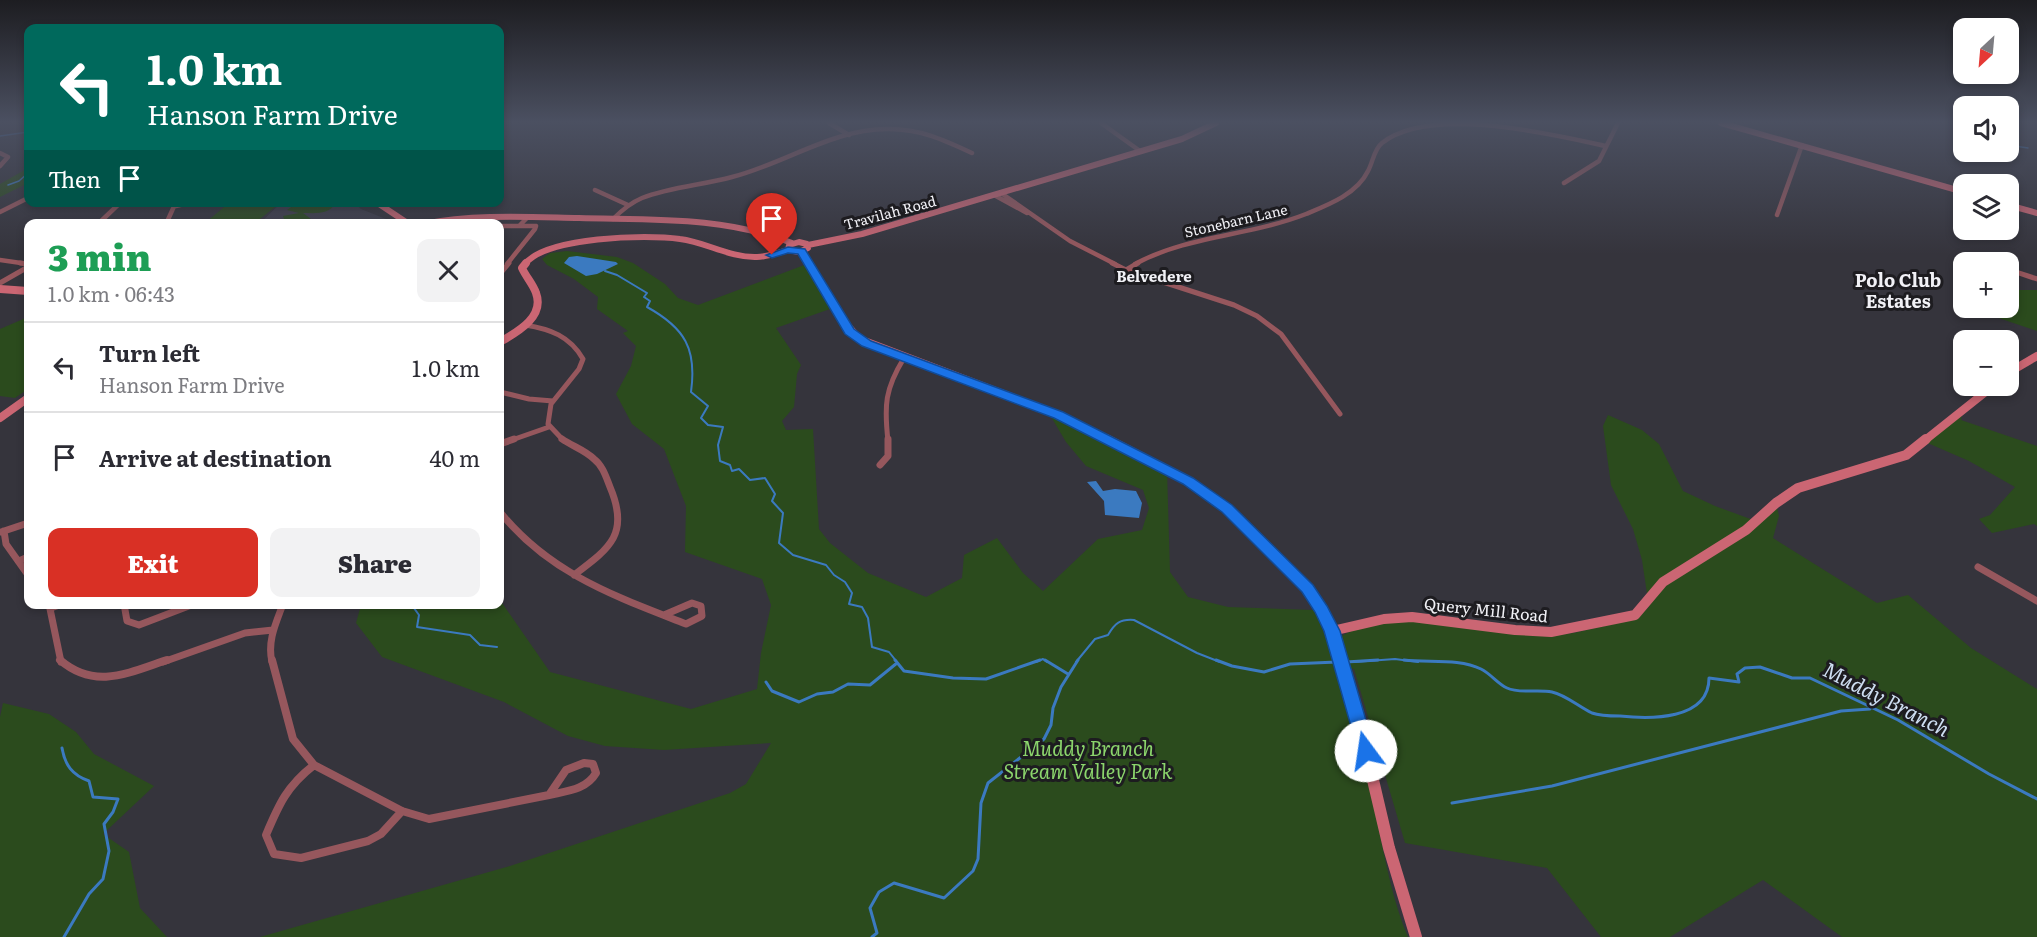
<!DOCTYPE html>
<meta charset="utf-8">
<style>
:root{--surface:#fff;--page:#f2f2f3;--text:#2b2b33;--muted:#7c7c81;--line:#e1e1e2;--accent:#d93025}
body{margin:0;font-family:Literata,serif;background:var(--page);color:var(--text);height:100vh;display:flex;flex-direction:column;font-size:22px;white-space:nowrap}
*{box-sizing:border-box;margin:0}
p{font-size:20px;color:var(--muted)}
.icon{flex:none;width:33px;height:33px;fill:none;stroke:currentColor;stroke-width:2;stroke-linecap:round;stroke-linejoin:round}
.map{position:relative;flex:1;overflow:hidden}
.sheet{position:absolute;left:24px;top:219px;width:480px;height:390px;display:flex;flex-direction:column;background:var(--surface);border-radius:12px;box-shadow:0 3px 9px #0003}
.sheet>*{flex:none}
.hud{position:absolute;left:24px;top:24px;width:480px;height:183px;border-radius:12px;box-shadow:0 3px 9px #0003;background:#00695c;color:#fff;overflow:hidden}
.needle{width:39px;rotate:206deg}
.buttons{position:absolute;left:1953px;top:18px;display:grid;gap:12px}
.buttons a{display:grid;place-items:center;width:66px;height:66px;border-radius:12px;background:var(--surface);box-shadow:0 3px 9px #0003;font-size:30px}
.pin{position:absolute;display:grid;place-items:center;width:51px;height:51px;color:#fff;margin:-62px -26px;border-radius:50% 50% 50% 0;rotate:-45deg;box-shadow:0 0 6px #0007}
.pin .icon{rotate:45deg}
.me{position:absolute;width:66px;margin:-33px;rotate:346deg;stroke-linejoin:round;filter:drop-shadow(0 0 4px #0008)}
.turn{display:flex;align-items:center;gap:21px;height:126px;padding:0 24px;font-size:27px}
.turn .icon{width:78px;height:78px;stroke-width:2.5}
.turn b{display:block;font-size:42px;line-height:51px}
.then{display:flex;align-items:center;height:57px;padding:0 24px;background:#0003;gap:12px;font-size:22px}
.round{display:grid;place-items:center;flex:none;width:63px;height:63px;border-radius:12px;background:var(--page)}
.headline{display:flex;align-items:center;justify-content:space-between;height:102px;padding:0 24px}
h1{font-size:36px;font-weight:800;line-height:45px;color:#1e9e55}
.primary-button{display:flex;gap:12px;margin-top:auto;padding:12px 24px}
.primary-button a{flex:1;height:69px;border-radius:12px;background:var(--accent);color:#fff;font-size:24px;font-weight:800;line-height:69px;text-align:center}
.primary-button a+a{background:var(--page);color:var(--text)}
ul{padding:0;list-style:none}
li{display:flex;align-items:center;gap:18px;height:90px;padding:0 24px;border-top:2px solid var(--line)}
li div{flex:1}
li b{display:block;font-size:22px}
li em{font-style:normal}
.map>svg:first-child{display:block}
.built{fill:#3f3e4b}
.green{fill:#2b4b1d}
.water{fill:#3b7ac0}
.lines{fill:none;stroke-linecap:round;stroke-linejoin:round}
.stream-far2{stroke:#3b7ac0;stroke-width:1.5}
.stream-far1{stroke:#3b7ac0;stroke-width:2}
.stream{stroke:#3b7ac0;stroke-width:3}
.street-far3{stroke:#96575d;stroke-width:4.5}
.street-far2{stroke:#96575d;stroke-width:5}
.street-far1{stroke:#96575d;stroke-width:7}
.street{stroke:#96575d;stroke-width:8}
.secondary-far3{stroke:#cb6673;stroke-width:6}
.secondary-far2{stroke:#cb6673;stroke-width:8}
.secondary-far1{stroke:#cb6673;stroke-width:10}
.secondary{stroke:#cb6673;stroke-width:12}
.route{fill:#1a73e8;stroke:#114b97;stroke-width:1.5}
.labels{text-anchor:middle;stroke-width:6;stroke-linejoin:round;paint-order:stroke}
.far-street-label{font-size:14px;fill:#f1f1f6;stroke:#1d1c20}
.far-neighbourhood-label{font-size:15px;font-weight:bold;fill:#f1f1f6;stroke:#1d1c20}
.street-label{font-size:16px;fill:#f1f1f6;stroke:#1d1c20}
.neighbourhood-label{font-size:18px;font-weight:bold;fill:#f1f1f6;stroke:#1d1c20}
.near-park-label{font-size:20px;font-style:italic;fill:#8bd56c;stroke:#1d1c20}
.near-water-label{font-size:21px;font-style:italic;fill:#cedef1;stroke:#1d1c20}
</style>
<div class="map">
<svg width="2037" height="937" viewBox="0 0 2037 937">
<rect width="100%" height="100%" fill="#35343c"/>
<!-- built -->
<path class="built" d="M282,202L354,203L361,209L396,223L259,224Z"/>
<!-- green -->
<path class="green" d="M28,168V183L0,197V184Z
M230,202H280V203L255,223H205Z
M298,202H336V203C328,215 316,213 303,213L315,222L321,220L325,223H271L284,219L283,216L299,213L287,210Z
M567,251L617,257L633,263L665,284L678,298L698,305L807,264L830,309L776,328L801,365L797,374L794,407L782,421L786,430L813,429L819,529L830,543L868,573L926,597L962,578L964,555L997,538L1023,573L1043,591L1098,539L1142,530L1149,508L1143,490L1086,466L1066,442L1047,410L1167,470L1170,572L1188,597L1228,607L1314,610C1345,676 1362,755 1378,826C1386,863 1393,902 1408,937H260L510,866L730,793L746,784L771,743L664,750L605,746L568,736L504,702L382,657L356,623L361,605L500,604V600L550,672L691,709L757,689L761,653L771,605L762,579L685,552L686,506L664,449L632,424L616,394L631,366L636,346L623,333L628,331L597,309L598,297L574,279L547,265L542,259L550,253Z
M2009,290H2037V331L1975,310L1978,308H2008Z
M28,317V389L15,398L0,396V329Z
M1963,409L1961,420L2037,446V526L2034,524L1992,533L1979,519L1990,515L2015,487L1969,461L1923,441Z
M1608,415L1642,430L1659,444L1683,491L1715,506L1756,521L1776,503L1779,516L1773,538L1877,603L1908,595L1971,648L2037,689V937H1842L1763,880L1670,937H1601L1547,868L1405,843L1354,669L1348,668L1340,637C1398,603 1490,635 1554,635C1571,635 1588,629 1604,626C1623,621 1635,621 1649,607L1642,560L1633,529L1611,485L1603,426Z
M3,703L49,714L76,732L94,754L154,786L103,834L129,852L140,908L167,937H0V717Z"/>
<!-- water -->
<path class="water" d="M577,256L616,262L618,264L597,274L586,276L564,263L569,257Z
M1096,481L1103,491L1115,489L1136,491L1142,503L1139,518L1105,515L1104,501L1087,482Z"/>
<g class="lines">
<!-- stream-far2 -->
<path class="stream-far2" d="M1956,134L1964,136
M0,136L28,132
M2008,145L2028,148
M8,185L19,181L28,173"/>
<!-- stream-far1 -->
<path class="stream-far1" d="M605,271L617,275L647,293L644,297L650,301L647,307C685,328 697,349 691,392L708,406L701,418L708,425L723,427L718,445L720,461L730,465L732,471L739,469L750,480L765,478L775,494L772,501L783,513L779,543L793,555L826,565L834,575L845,582L852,593L849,604L862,607L868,618L872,647L889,652L897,662
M411,604L419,615L417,627L470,635L480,645L497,647
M1036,662L1043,659L1047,662
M1076,662L1095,639L1108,635C1115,623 1120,619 1134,620L1197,653L1220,662
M1354,662L1395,659L1418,662"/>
<!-- stream -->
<path class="stream" d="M895,660L904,671L953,678L986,679L1040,660
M1045,660L1068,674
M1216,660L1232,666L1264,672L1290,664L1337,662
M1404,660C1429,663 1459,658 1481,669C1491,674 1498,684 1507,688C1519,694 1537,689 1552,692C1566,695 1579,707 1592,713C1600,716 1611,716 1620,716C1649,719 1709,721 1709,678L1739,682L1737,674L1745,668L1760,667L1792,678H1810L1898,720L1989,774L2037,799
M1346,662L1378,660
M766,682L772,691L799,702L817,694L833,692L848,684L870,685L897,663
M62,748C65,765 72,775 89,781L93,797L118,799L113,812L104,824L109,851L103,879L89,894L64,937
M1452,803L1552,786L1841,711L1870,709
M872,937L877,933L870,908L879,892L894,883L944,898L973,871L978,859L981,803L988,783L1044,739L1051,725L1053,708L1061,687L1078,660"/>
<!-- street-far3 -->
<path class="street-far3" d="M829,123L849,135
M1101,123L1140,151
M0,153L8,157L0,166
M1564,183L1599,161L1618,123
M595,190L628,205
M1001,193L1070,241L1115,264
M994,195L1027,213
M176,206L193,202
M0,212L28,198
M1777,215L1802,145
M613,219C622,210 630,203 642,198C670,187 703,185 732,177C784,164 834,128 889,129C921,129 944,140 972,153
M98,224L121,202
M166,224L176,202
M500,226H519
M0,260L28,264
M507,264L535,229L536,226H519L527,218
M1135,264C1189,235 1250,236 1306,214C1328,205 1357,194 1368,171C1373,162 1374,149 1382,143C1431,105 1550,134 1606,146"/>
<!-- street-far2 -->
<path class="street-far2" d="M20,263L28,264
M1112,263L1126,270L1234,305L1257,316L1281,334L1340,414
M1126,270L1138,263
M2010,270L2037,279
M500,274L509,263
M0,283L28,267
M525,325C550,329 570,336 583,359L579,369L551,404L548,424L564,441
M500,392L529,399L553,401
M509,441L549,427
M888,441C884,405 885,389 904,358"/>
<!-- street-far1 -->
<path class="street-far1" d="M562,439C572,446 585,450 594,459C603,466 606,477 610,487C630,534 610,548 574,575
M500,444L514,439
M880,465L888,456V439
M500,512C550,574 615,596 686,624L702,616L701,606L692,603L664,615
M4,531L6,544L28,575
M1,532L28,523
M19,561L28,557
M1978,567L2037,601
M49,604L61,662
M124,604L127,621L139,625L194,604
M51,608L62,604
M163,662L245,633L273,630
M272,662C267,641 276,623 283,604"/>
<!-- street -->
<path class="street" d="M60,660C95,690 128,673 167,660
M272,660L293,739L314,765L402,811L429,819L549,795
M584,763L593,764L596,773C586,790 567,791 549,795L566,770Z
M314,765C287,786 279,804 266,835L274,854L301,858L368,841L381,834L402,811"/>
<!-- secondary-far3 -->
<path class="secondary-far3" d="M1721,123L1964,192
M376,202L409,224
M2008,205L2037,213
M423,224C475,214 526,217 579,218C652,220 723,216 792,243
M799,242L807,244L808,248L799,252L788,250L789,245Z
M808,245L862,234L1182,139L1216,123
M801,252L808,264
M525,264C546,237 646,234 680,239C706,242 730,258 757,257C767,257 778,253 788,250"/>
<!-- secondary-far2 -->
<path class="secondary-far2" d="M808,263L842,320L859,339L1059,415L1109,441
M0,289L28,291
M500,342C517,332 545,317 536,293C533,284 526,277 522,268L526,263
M2008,373L2037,356
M0,418L28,398
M1924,441L1993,386"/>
<!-- secondary-far1 -->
<path class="secondary-far1" d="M1106,439L1188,481L1227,508L1308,589L1332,631L1341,662
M1332,631L1384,619L1412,617L1515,630L1551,632L1635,615L1663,582L1746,530L1776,503L1798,488L1906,455L1926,439"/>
<!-- secondary -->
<path class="secondary" d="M1341,660L1361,729L1389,848L1416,937"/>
</g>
<!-- sky -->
<linearGradient id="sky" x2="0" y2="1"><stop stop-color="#1d1d21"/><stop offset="0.48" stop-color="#4b5061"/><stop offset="1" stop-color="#4b5061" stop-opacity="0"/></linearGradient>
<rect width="2037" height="254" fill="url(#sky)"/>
<!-- route -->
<path class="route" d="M788,247L805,249L854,329L871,341L1063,412L1193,478L1232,505L1313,585L1327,606L1340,631L1375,751L1373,757L1366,759L1360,757L1358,751L1324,631L1315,612L1302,592L1222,512L1183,484L1054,418L862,346L845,334L798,254L788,253L772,258L766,255Z"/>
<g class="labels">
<!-- far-street labels -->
<g class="far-street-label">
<text transform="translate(890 213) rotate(-15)" y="5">Travilah Road</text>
<text transform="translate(1236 221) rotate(-13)" y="5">Stonebarn Lane</text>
</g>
<!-- far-neighbourhood labels -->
<g class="far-neighbourhood-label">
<text x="1154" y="282">Belvedere</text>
</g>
<!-- street labels -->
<g class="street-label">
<text transform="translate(1486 610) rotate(6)" y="6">Query Mill Road</text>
</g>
<!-- neighbourhood labels -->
<g class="neighbourhood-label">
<text x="1898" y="287">Polo Club<tspan x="1898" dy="21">Estates</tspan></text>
</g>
<!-- near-park labels -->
<g class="near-park-label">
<text x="1088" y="756">Muddy Branch<tspan x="1088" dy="23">Stream Valley Park</tspan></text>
</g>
<!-- near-water labels -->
<g class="near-water-label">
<text transform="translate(1886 700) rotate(27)" y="7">Muddy Branch</text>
</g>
</g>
</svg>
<div class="buttons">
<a><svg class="needle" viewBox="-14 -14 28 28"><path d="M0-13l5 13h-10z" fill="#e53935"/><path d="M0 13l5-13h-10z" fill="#7c7c81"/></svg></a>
<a><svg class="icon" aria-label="sound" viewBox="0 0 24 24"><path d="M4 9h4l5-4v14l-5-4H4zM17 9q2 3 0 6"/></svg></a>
<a><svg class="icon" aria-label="layers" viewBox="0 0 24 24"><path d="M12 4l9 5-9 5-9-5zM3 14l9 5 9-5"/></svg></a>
<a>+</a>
<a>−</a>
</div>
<div class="pin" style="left:772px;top:255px;background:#d93025"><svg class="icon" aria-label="arrive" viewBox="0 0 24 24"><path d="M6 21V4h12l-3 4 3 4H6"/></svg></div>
<svg class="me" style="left:1366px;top:751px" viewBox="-20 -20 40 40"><circle r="19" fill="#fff"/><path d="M0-13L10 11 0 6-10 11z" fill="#1a73e8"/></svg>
<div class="hud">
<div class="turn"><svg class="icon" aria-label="left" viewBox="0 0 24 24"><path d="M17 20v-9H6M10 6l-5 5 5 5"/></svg><div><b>1.0 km</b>Hanson Farm Drive</div></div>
<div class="then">Then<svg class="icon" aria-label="arrive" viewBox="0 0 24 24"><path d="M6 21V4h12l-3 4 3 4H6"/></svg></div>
</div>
<section class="sheet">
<div class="headline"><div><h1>3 min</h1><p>1.0 km · 06:43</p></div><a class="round"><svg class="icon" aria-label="close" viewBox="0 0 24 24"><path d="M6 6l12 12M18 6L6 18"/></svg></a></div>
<ul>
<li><svg class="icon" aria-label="left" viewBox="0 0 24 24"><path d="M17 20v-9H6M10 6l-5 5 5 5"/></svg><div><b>Turn left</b><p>Hanson Farm Drive</p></div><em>1.0 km</em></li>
<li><svg class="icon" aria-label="arrive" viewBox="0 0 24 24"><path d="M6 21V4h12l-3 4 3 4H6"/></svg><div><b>Arrive at destination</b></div><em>40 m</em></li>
</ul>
<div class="primary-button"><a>Exit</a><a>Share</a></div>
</section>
</div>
